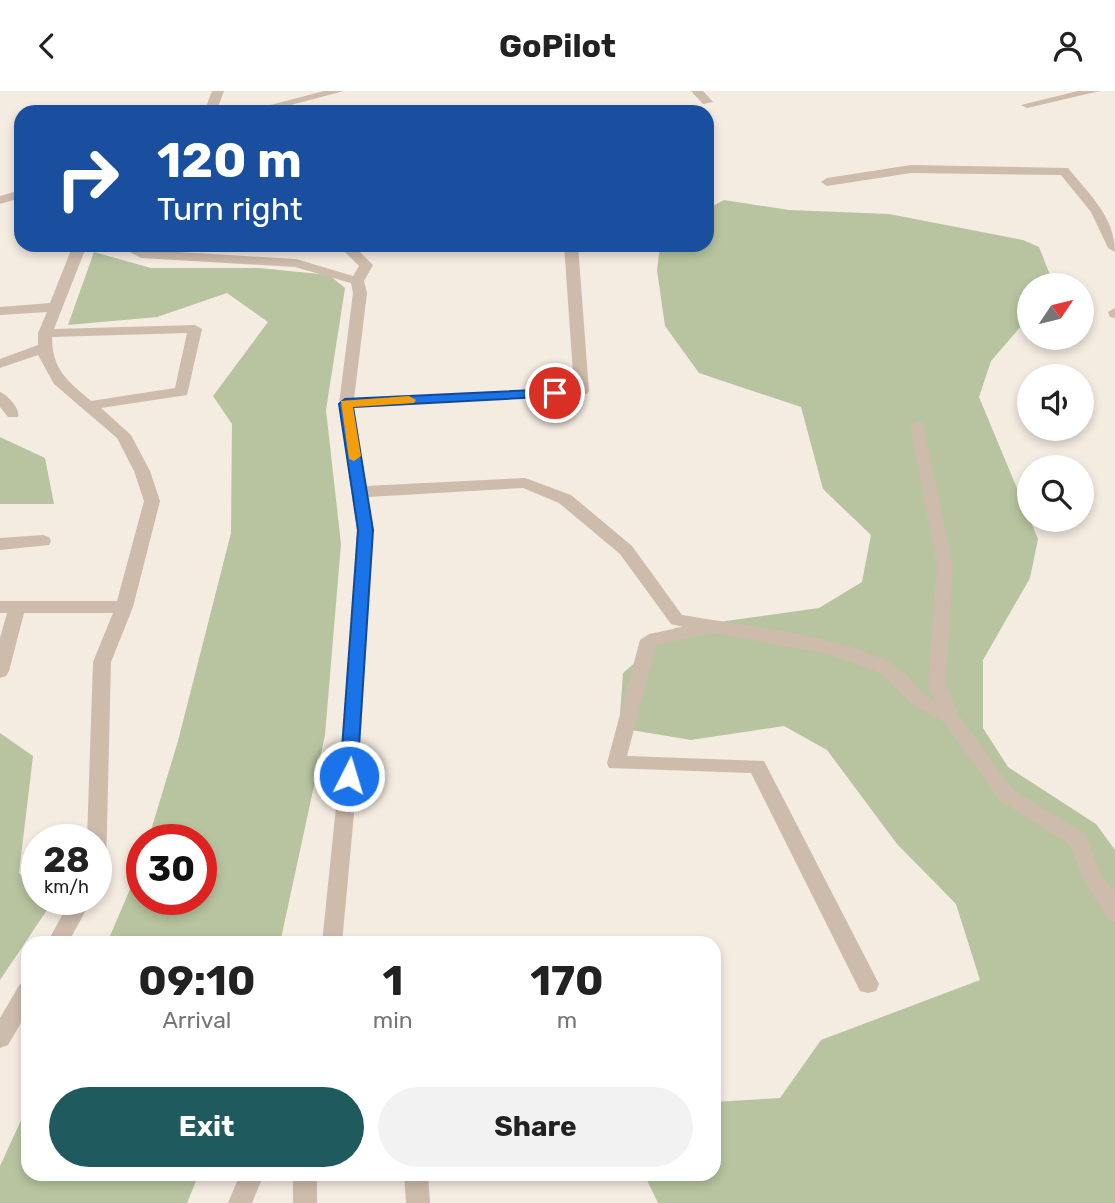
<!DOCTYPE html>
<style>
:root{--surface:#fff;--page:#f2f2f2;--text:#222;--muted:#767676;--accent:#1f5a5e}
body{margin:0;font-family:Rubik,sans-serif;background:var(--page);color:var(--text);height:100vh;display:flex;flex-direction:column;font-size:26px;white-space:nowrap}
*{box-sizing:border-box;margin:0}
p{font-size:23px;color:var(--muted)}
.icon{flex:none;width:38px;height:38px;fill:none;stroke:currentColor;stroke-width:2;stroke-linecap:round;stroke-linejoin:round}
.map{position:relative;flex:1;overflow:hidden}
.drawer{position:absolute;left:21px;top:845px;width:700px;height:245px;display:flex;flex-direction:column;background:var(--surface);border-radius:21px;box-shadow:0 4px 10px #0003}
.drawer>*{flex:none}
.hud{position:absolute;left:14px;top:14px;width:700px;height:147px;border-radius:21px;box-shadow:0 4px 10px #0003;background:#1a4fa0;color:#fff;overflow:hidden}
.needle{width:46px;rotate:55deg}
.tools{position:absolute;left:1017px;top:182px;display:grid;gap:14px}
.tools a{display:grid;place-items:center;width:77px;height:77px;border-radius:50%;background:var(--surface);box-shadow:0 4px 10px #0003;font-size:35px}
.speed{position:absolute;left:21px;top:733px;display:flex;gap:14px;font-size:35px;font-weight:700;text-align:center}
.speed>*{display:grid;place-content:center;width:91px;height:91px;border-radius:50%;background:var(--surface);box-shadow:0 4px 10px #0003;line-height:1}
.speed small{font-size:18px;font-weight:400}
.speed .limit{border:10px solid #d22;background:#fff;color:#111}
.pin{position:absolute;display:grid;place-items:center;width:60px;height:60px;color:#fff;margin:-30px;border:4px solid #fff;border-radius:50%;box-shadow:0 2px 7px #0007}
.me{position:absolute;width:77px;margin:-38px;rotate:5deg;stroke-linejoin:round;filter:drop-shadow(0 0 5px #0008)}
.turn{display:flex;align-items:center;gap:24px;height:147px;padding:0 28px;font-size:32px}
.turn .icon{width:91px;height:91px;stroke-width:2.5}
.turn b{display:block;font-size:49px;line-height:60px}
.eta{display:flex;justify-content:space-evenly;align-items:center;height:119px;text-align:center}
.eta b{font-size:42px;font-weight:700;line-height:49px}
.cta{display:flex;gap:14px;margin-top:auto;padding:14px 28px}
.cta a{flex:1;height:80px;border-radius:42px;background:var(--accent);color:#fff;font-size:28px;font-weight:700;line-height:80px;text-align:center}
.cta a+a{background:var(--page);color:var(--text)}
header{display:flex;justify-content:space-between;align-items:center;height:91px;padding:0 28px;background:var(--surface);font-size:32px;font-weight:700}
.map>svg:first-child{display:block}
.green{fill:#b8c4a0}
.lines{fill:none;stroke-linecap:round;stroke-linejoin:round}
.path{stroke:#b9a596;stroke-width:3.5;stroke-dasharray:2.5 2.5;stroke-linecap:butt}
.street{fill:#cdbbac;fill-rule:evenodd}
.route{fill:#1a73e8;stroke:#114b97;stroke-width:2}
.slow{fill:#f59e0b}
</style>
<header><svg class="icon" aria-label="back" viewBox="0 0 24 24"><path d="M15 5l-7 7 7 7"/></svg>GoPilot<svg class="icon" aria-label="person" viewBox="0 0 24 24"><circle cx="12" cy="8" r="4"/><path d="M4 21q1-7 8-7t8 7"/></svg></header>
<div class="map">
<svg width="1115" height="1112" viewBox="0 0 1115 1112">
<rect width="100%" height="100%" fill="#f4ebe1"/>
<!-- green -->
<path class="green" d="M724,109L789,119L889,123L1023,149L1039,156L1054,194H1029V226L991,270L979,306L1038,448L1030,487L983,569V637L1008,676L1096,733L1115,759V1112H658L644,1083H714V1011L780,1007L821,949L980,889L956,813L897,753L827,659L784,635L691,649L619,637L623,582L675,537L819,517L862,491L871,444L823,398L801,316L699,282L665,235L657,179L660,154H707V118Z
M94,161L151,177H259L329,184L345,197L326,319L341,453L325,644L280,852H107L142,770V808H201V749H148L178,650L231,442L232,333L213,305L268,231L227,202L157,226L68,234Z
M0,346L45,367L54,413H0Z
M0,642L33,665L19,782L37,802V808L42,809L49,816L0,889Z
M28,1014V1083H199L187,1112H0V1075Z"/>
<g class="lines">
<!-- path -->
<path class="path" d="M433,21H475"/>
<!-- street -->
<path class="street" d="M212,0H224L216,21H204Z
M324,0H344L264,21H243Z
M691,0H703L713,11L703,13Z
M1078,0H1100L1027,17L1021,14Z
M911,74L1068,77C1089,103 1115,126 1115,161L1108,157L1091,121L1061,84L911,82L827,95L821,91L827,87Z
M21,99V107L0,113V105Z
M73,154H87L54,238L195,234L202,238L187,304L101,317L131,344L150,380L160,410L133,516L111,571L106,778L103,784L96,786V749H87L93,571L113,522H24L9,580L6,585L0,587V547L7,522H0V510H117L144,410L134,380L117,347L54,293L38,264L0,277V268L38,254V242L47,221L0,224V216L50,212ZM187,242L175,297L91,310C68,290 52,279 52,246Z
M117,154H134L144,159L296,168L353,185L359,175L338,154H353L373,174L364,190L367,202L354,308L574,296L564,154H578L589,300L587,303L354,317L366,395L525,387L571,404L632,455L682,524C746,535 832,543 889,571C907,580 917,600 934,609L928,593L937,475L910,335L918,330L923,332L953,475L946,593L958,623L1013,699L1085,743L1101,782L1115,804V831L1108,828L1085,791L1070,754L999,709L944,631L914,615L880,582L828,563L713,542L656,554L627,665L764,670L879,893L876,900L868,902L860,900L751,682L609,677L607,672L640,549L649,543L683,536L671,533L620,463L559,412L523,397L368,406L373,439L360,658L342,852H322L342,658L357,439L339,313L353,202L351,192L295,176L141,167Z
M1115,217V227L1110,226L1108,221Z
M0,301C8,304 21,319 18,326H8L0,316Z
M43,444L49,446L51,450L49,454L0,459V447Z
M71,808H92L68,852H47Z
M28,891V920L8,954L0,957V927L20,893Z
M240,1083H264L252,1112H228Z
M293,1083H317V1112H293Z
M404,1083H428L430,1112H406Z"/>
</g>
<!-- route -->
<path class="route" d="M555,298L562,302L560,305L353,316L373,439L357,685L349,692L343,690L340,685L358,439L339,313L345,308Z"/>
<!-- slow -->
<path class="slow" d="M409,305L416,309L414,312L353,316L361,365L354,370L349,368L341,310Z"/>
</svg>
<div class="tools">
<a><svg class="needle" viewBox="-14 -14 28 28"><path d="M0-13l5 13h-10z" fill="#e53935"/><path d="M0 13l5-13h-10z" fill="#767676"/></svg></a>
<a><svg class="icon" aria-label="sound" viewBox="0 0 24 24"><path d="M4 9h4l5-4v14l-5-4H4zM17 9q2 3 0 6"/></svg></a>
<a><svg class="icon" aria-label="search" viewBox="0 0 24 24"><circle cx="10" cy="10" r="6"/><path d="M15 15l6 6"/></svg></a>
</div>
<div class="speed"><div>28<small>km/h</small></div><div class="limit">30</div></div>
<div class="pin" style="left:555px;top:302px;background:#d93025"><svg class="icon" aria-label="arrive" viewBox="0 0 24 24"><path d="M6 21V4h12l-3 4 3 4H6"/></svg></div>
<svg class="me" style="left:349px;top:685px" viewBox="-20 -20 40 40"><circle r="17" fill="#1a73e8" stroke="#fff" stroke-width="3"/><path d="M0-11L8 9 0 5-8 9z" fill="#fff"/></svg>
<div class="hud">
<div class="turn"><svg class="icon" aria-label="right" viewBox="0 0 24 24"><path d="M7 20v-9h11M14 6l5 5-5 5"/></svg><div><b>120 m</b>Turn right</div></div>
</div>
<section class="drawer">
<div class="eta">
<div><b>09:10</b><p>Arrival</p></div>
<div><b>1</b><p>min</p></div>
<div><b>170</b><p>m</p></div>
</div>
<div class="cta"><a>Exit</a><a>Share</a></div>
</section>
</div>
